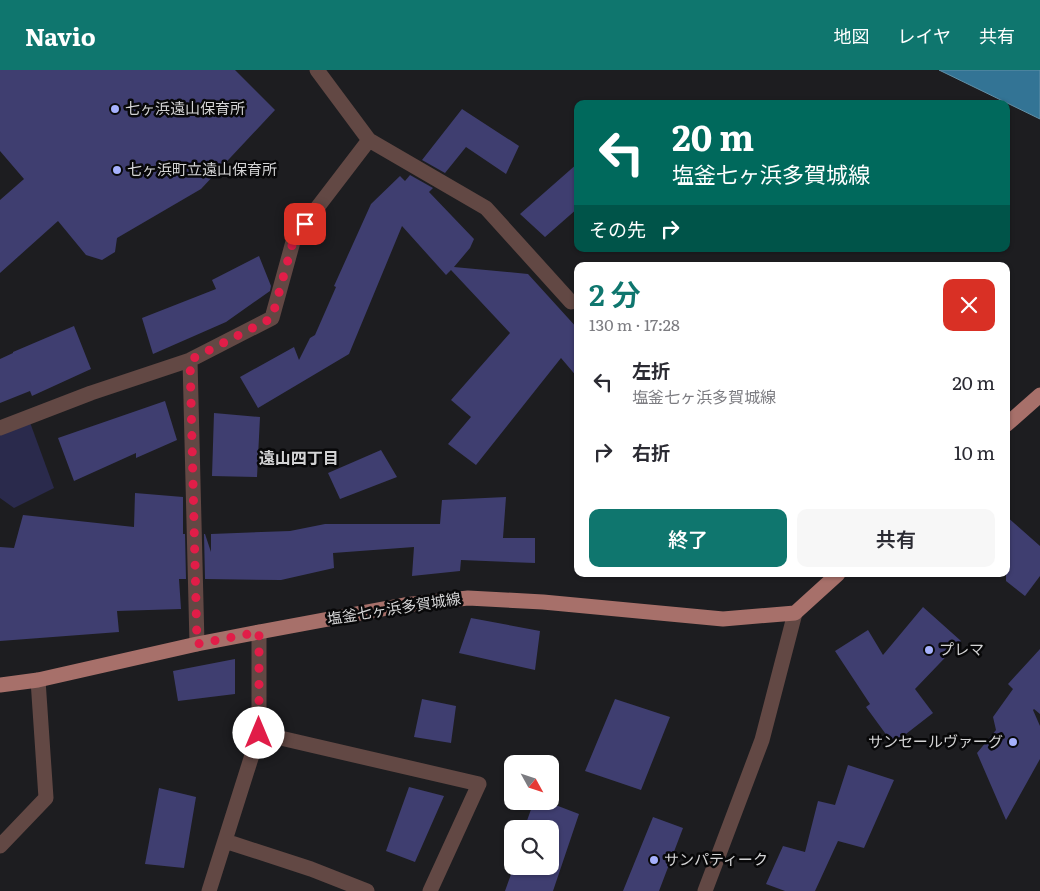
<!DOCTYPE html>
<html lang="ja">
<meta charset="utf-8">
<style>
:root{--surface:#fff;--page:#f7f7f7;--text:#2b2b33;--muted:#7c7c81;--accent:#0f766e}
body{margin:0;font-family:Literata,"Noto Sans JP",serif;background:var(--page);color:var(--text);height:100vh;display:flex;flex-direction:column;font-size:19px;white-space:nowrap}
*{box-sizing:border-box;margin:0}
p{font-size:16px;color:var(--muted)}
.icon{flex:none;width:28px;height:28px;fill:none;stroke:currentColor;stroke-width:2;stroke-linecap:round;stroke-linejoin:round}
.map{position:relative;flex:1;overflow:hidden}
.sheet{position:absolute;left:574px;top:192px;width:436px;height:315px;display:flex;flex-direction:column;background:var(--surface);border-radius:10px;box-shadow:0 1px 4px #0004}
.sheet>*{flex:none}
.guide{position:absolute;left:574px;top:30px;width:436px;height:152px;border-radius:10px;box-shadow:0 1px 4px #0004;background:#00695c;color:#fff;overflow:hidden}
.needle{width:32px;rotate:130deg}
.buttons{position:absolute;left:504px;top:685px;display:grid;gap:10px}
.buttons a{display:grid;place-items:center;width:55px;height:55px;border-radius:10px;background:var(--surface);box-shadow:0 1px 4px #0004;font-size:25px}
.pin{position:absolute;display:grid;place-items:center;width:42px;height:42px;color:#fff;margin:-21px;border-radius:10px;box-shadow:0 2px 8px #0006}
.me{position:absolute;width:55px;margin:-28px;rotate:0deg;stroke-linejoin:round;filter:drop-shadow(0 0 4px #0008)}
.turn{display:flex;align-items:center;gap:18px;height:105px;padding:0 15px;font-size:22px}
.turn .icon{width:65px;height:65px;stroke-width:2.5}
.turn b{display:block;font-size:35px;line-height:42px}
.then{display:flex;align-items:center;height:48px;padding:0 15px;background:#0003;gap:10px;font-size:19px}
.round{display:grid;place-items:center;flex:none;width:52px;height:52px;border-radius:10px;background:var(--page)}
.head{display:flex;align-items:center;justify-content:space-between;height:85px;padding:0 15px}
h1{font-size:30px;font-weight:600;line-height:38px;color:var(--accent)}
.button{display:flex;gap:10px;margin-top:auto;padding:10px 15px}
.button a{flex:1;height:58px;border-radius:10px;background:var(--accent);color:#fff;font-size:20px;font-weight:600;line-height:58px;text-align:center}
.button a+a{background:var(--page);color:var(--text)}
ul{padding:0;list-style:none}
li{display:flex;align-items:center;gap:15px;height:70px;padding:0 15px}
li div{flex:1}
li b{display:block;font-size:19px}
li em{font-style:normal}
header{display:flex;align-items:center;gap:30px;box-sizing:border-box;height:70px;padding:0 25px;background:var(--accent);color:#fff}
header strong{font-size:24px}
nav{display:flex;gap:28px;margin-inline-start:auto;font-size:18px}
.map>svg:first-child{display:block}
.green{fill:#2a2a4c}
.water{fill:#337495;stroke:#6391a8}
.building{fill:#3f3e70}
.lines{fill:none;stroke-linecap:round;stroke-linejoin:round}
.minor{stroke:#624844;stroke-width:15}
.major{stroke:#a7706a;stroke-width:15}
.route{stroke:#e11d48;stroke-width:9;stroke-dasharray:0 16.2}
.poi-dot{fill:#a6b1fc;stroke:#080809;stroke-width:2}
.labels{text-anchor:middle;stroke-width:5;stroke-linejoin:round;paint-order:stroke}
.poi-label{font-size:15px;fill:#d4d4d5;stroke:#080809;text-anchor:start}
.street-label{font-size:15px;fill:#d4d4d5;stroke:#080809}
.neighbourhood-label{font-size:16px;font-weight:bold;fill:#d4d4d5;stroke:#080809}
</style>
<header>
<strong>Navio</strong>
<nav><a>地図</a><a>レイヤ</a><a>共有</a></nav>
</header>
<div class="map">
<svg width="1040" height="821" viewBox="0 0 1040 821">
<rect width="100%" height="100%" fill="#1d1d20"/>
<!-- green -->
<path class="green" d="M28,347L54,418L14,438L0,428V359Z"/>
<!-- water -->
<path class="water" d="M939,0H1040V49Z"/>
<!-- building -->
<path class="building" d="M0,0H235L275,40L201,119L117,168L115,182L102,190L86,185L58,151L0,203V130L24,109L0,81Z
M462,39L519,76L506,104L466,77L445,103L422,90Z
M578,93V138L545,167L520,144Z
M410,105L433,118L429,122L474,169L470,178L454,197L528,204L578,259V308L561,288L476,395L448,374L471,347L451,330L510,263L451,200L446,205L402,156L349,284L258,338L240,307L294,277L299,290L310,268L315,265L336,217L334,216L371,134L400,106L405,111Z
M259,186L271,216L270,221L226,252L153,284L142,248L216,219L212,210Z
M74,256L91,299L32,326L30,321L0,333V289L13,283V282Z
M165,331L177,370L136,388V383L74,411L58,368Z
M214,343L260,347L257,407L212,406Z
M381,380L397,407L340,429L328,403Z
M135,423L183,427V464H185L186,509H179L181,539L117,541L119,562L0,571V477L14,478L23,445L134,457Z
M506,427L503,468H535V493L461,490L460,501L412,506L414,477L333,483L334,498L281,510L205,509L204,464H205L211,482V464L290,461L325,454H440L442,430Z
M1006,446L1040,476V506L1025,526L1006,511Z
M923,537L961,571L915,619L933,643L893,674L866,637L870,634L835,581L868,560L883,585Z
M471,548L540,561L535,600L459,583Z
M1040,579V644L1034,639L1033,640L1040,656V689L1006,750L977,683L996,660L993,647L1013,619L1008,614Z
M235,589V624L178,631L173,601Z
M422,629L456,636L451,673L414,667Z
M615,629L670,647L641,720L585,701Z
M848,695L894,710L864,778L838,771L815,821H785L766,814L783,776L805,782L818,731L835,735Z
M409,717L444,726L415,792L386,781Z
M159,718L196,727L184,798L145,794Z
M534,731H545L579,744L553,821H505L514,796H550V759H524Z
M653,747L683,758L659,821H623Z"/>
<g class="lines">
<!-- minor -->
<path class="minor" d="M317,0L369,70
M190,290L197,574
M0,358L91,323L190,290L272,248L294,168L369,70L486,138L571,232
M259,663L479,714L430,821
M225,771L311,799L367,821
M0,776L46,728L38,610
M209,821L259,663V562
M705,821L762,670L795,543"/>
<!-- major -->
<path class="major" d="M1006,355L1040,325
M0,615L38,610L197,574L259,562L404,535L468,528L543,532L723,549L795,543L838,504"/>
</g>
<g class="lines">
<!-- route -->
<path class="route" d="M259,663V562L197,574L190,290L272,248L294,168L305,154"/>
</g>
<!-- markers -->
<g class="poi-dot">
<circle cx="115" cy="39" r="5"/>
<circle cx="117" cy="100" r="5"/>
<circle cx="929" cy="580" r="5"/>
<circle cx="1013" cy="672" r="5"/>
<circle cx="654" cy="790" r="5"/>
</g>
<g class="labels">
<!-- poi labels -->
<g class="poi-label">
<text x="125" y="44">七ヶ浜遠山保育所</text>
<text x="127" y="105">七ヶ浜町立遠山保育所</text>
<text x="939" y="585">プレマ</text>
<text x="1003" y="677" text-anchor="end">サンセールヴァーグ</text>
<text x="664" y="795">サンパティーク</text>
</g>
<!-- street labels -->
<g class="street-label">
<text transform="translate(394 539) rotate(-9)" y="5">塩釜七ヶ浜多賀城線</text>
</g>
<!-- neighbourhood labels -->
<g class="neighbourhood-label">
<text x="299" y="394">遠山四丁目</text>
</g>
</g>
</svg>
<div class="buttons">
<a><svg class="needle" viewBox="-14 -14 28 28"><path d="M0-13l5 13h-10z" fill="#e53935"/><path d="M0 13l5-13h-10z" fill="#7c7c81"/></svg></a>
<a><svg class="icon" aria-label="search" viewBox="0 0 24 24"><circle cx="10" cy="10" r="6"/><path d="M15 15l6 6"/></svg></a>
</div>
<div class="pin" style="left:305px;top:154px;background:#d93025"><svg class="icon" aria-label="arrive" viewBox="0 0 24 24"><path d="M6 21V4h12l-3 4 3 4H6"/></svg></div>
<svg class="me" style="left:259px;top:663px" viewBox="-20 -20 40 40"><circle r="19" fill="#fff"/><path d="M0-13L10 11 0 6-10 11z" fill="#e11d48"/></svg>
<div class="guide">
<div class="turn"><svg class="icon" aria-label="left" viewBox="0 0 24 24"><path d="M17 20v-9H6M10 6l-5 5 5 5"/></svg><div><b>20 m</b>塩釜七ヶ浜多賀城線</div></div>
<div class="then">その先<svg class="icon" aria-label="right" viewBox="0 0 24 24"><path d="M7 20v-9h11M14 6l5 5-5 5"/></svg></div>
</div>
<section class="sheet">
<div class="head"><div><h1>2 分</h1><p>130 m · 17:28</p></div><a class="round" style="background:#d93025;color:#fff"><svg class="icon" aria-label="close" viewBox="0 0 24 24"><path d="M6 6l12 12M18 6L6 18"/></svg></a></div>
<ul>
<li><svg class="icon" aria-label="left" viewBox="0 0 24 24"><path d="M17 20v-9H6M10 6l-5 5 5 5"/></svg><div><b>左折</b><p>塩釜七ヶ浜多賀城線</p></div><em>20 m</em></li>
<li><svg class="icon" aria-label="right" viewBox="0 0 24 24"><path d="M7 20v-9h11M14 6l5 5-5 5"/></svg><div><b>右折</b></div><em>10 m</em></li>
</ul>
<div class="button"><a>終了</a><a>共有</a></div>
</section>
</div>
